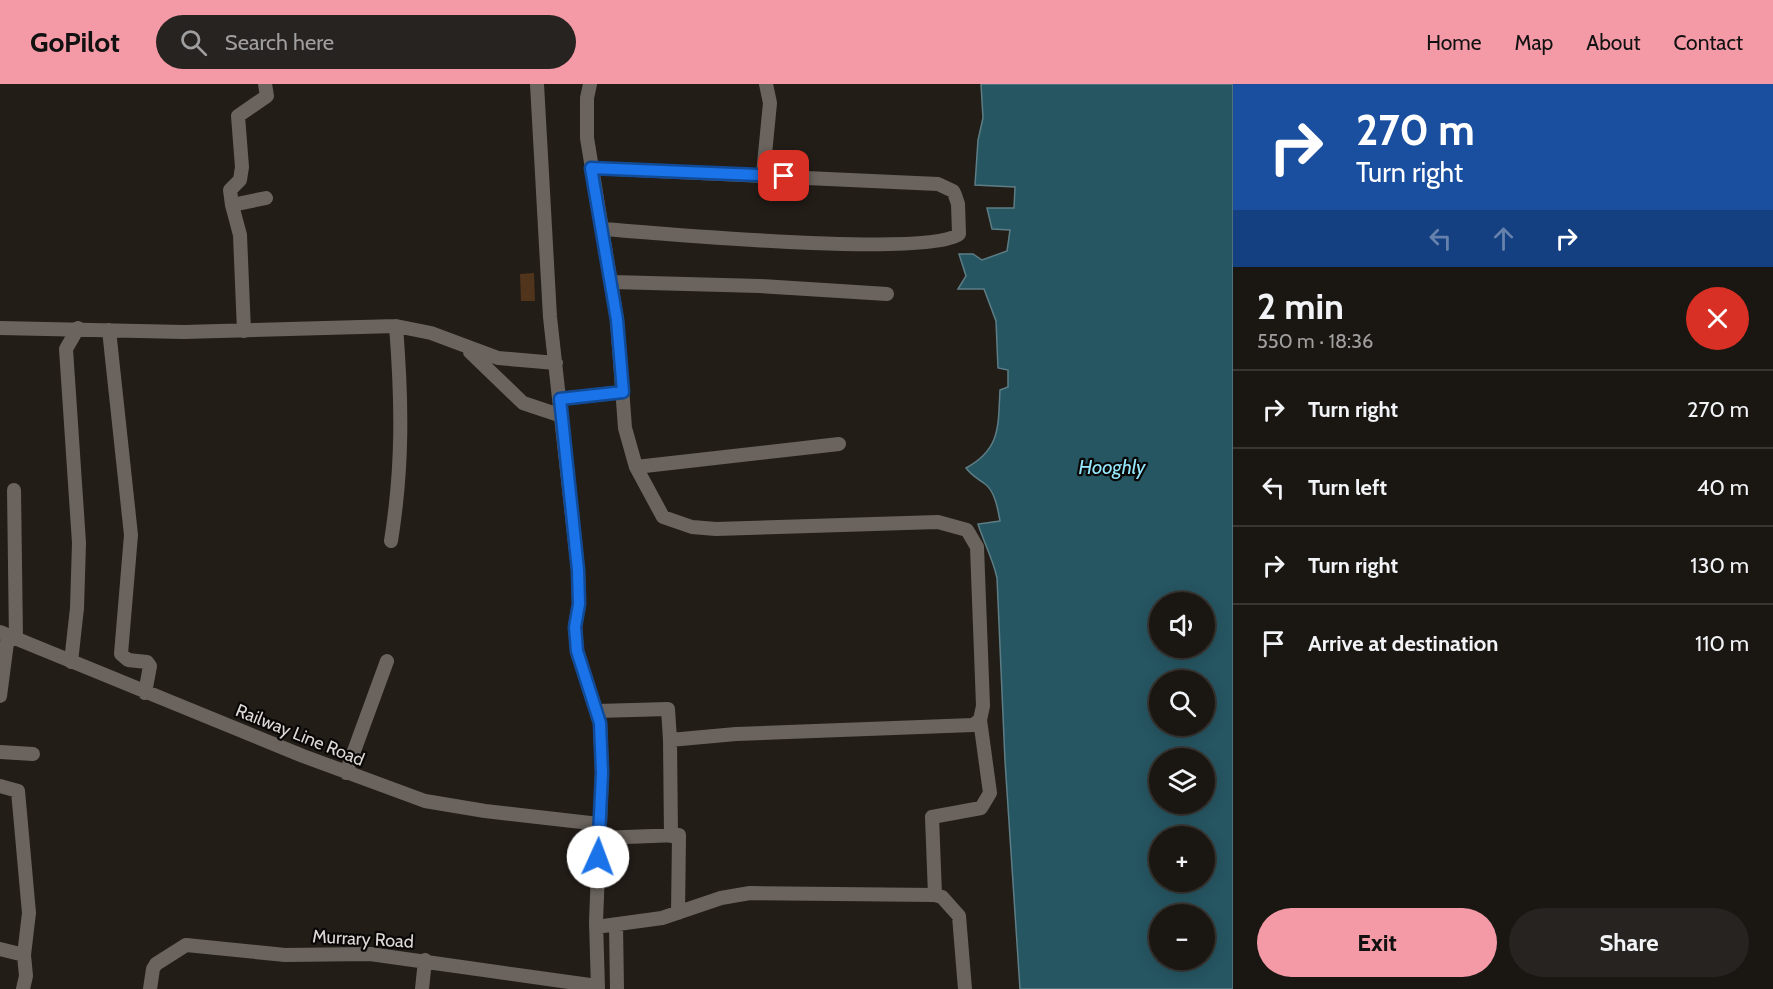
<!DOCTYPE html>
<meta charset="utf-8">
<style>
:root{--surface:#1a1612;--page:#272320;--text:#f1f3f6;--muted:#9f9f9f;--line:#383532;--accent:#f49aa6}
body{margin:0;font-family:Cabin,sans-serif;background:var(--page);color:var(--text);height:100vh;display:flex;flex-direction:column;font-size:22px;white-space:nowrap}
*{box-sizing:border-box;margin:0}
p{font-size:20px;color:var(--muted)}
.icon{flex:none;width:33px;height:33px;fill:none;stroke:currentColor;stroke-width:2;stroke-linecap:round;stroke-linejoin:round}
.map{position:relative;flex:1;overflow:hidden}
.drawer{display:flex;flex-direction:column;background:var(--surface);width:540px}
.drawer>*{flex:none}
.hud{background:#1a4fa0;color:#fff;overflow:hidden}
.buttons{position:absolute;left:1149px;top:508px;display:grid;gap:12px}
.buttons a{display:grid;place-items:center;width:66px;height:66px;border-radius:50%;background:var(--surface);box-shadow:0 3px 15px #0003,0 0 0 2px var(--line);font-size:30px}
.pin{position:absolute;display:grid;place-items:center;width:51px;height:51px;color:#fff;margin:-26px;border-radius:12px;box-shadow:0 3px 9px #0006}
.me{position:absolute;width:66px;margin:-33px;rotate:2deg;stroke-linejoin:round;filter:drop-shadow(0 0 4px #0008)}
.turn{display:flex;align-items:center;gap:21px;height:126px;padding:0 24px;font-size:27px}
.turn .icon{width:78px;height:78px;stroke-width:2.5}
.turn b{display:block;font-size:42px;line-height:51px}
.lanes{display:flex;align-items:center;height:57px;padding:0 24px;background:#0003;justify-content:center;gap:30px;direction:ltr}
.lanes .off{opacity:.35}
.round{display:grid;place-items:center;flex:none;width:63px;height:63px;border-radius:32px;background:var(--page)}
.headline{display:flex;align-items:center;justify-content:space-between;height:102px;padding:0 24px}
h1{font-size:36px;font-weight:800;line-height:45px}
.action{display:flex;gap:12px;margin-top:auto;padding:12px 24px}
.action a{flex:1;height:69px;border-radius:36px;background:var(--accent);color:#111;font-size:24px;font-weight:800;line-height:69px;text-align:center}
.action a+a{background:var(--page);color:var(--text)}
ul{padding:0;list-style:none}
li{display:flex;align-items:center;gap:18px;height:78px;padding:0 24px;border-top:2px solid var(--line)}
li div{flex:1}
li b{display:block;font-size:22px}
li em{font-style:normal}
header{display:flex;align-items:center;gap:36px;box-sizing:border-box;height:84px;padding:0 30px;background:var(--accent);color:#111}
header strong{font-size:28px}
nav{display:flex;gap:33px;margin-inline-start:auto;font-size:21px}
.search{width:420px;height:54px;background:var(--page);display:flex;align-items:center;gap:15px;box-sizing:border-box;padding:0 21px;border-radius:33px;color:var(--muted);font-size:22px}
main{display:flex;flex:1;min-height:0}
.map>svg:first-child{display:block}
.water{fill:#265662;stroke:#5d7d85;stroke-width:1.5;fill-rule:evenodd}
.building{fill:#51341c}
.lines{fill:none;stroke-linecap:round;stroke-linejoin:round}
.minor{stroke:#6b645e;stroke-width:14}
.route-casing{stroke:#114b97;stroke-width:15}
.route{stroke:#1a73e8;stroke-width:10}
.labels{text-anchor:middle;stroke-width:4.5;stroke-linejoin:round;paint-order:stroke}
.street-label{font-size:18px;fill:#ddd9d6;stroke:#0a0806}
.water-label{font-size:20px;font-style:italic;fill:#96e8fe;stroke:#0a0806}
</style>
<header>
<strong>GoPilot</strong>
<div class="search"><svg class="icon" aria-label="search" viewBox="0 0 24 24"><circle cx="10" cy="10" r="6"/><path d="M15 15l6 6"/></svg>Search here</div>
<nav><a>Home</a><a>Map</a><a>About</a><a>Contact</a></nav>
</header>
<main>
<div class="map">
<svg width="1233" height="905" viewBox="0 0 1233 905">
<rect width="100%" height="100%" fill="#231d18"/>
<!-- water -->
<path class="water" d="M981,0H1233V905H1020L1005,677L997,494C993,475 984,459 978,440L1000,437C998,426 995,407 985,400C977,394 972,392 966,384C1001,365 998,342 1000,306L1008,303V286L998,284L996,237L984,205H958L966,192L959,170H973L982,176L1007,167L1010,146L992,145L987,124H1014L1015,103L975,101L978,56L983,34ZM1160,519H1204V564H1160ZM1160,597H1204V642H1160ZM1160,675H1204V720H1160ZM1160,753H1204V798H1160ZM1160,831H1204V876H1160Z"/>
<!-- building -->
<path class="building" d="M534,189L535,217H521L520,190Z"/>
<g class="lines">
<!-- minor -->
<path class="minor" d="M265,0L267,12L238,32L242,83L240,96L230,106L232,121L266,114
M537,0L550,233L578,486L579,520L575,542L577,567L600,639L602,689L596,837L598,905
M590,0L587,14V54L617,236L625,344L636,383L663,433L692,443L716,445L938,438L967,446L977,463L983,622L980,636L973,641L736,650L670,656L668,625L597,627
M591,84L938,100L953,107L955,111L958,120L959,150C928,174 656,149 603,145
M763,90L770,19L766,0
M232,121L240,151L244,247
M612,198L760,202L887,210
M0,244L184,248L396,242L431,249L498,274L556,279
M109,246L131,451L121,570L128,576L147,578L150,582L145,609
M470,268L523,319L562,332
M560,315L623,308
M636,383L839,360
M14,406L16,555
M391,457C403,382 402,318 396,242
M0,548L303,672L425,717L485,727L599,740
M71,578L77,524L79,459L66,265L78,244
M0,612L8,551
M670,656L671,752
M0,668L33,670
M346,689L387,577
M0,702L18,707L29,829L24,871
M599,754L679,751L678,829
M935,811L942,813L959,832L965,905
M616,841L617,905
M596,843L662,834L721,814L750,809L935,811L932,733L981,724L990,709L980,636
M0,865L24,871L26,892L23,905
M150,905L153,885L156,880L186,861L285,871L370,870L597,902
M422,905L425,876"/>
</g>
<g class="lines">
<defs>
<path id="route" d="M598,773L602,689L600,639L577,567L575,543L579,520L578,486L560,315L623,308L617,236L591,84L784,92"/>
</defs>
<!-- route casing -->
<use href="#route" class="route-casing"/>
<!-- route -->
<use href="#route" class="route"/>
</g>
<g class="labels">
<!-- street labels -->
<g class="street-label">
<text transform="translate(300 651) rotate(22)" y="6">Railway Line Road</text>
<text transform="translate(363 855) rotate(3)" y="6">Murrary Road</text>
</g>
<!-- water labels -->
<g class="water-label">
<text x="1112" y="390">Hooghly</text>
</g>
</g>
</svg>
<div class="buttons">
<a><svg class="icon" aria-label="sound" viewBox="0 0 24 24"><path d="M4 9h4l5-4v14l-5-4H4zM17 9q2 3 0 6"/></svg></a>
<a><svg class="icon" aria-label="search" viewBox="0 0 24 24"><circle cx="10" cy="10" r="6"/><path d="M15 15l6 6"/></svg></a>
<a><svg class="icon" aria-label="layers" viewBox="0 0 24 24"><path d="M12 4l9 5-9 5-9-5zM3 14l9 5 9-5"/></svg></a>
<a>+</a>
<a>−</a>
</div>
<div class="pin" style="left:784px;top:92px;background:#d93025"><svg class="icon" aria-label="arrive" viewBox="0 0 24 24"><path d="M6 21V4h12l-3 4 3 4H6"/></svg></div>
<svg class="me" style="left:598px;top:773px" viewBox="-20 -20 40 40"><circle r="19" fill="#fff"/><path d="M0-13L10 11 0 6-10 11z" fill="#1a73e8"/></svg>
</div>
<section class="drawer">
<div class="hud">
<div class="turn"><svg class="icon" aria-label="right" viewBox="0 0 24 24"><path d="M7 20v-9h11M14 6l5 5-5 5"/></svg><div><b>270 m</b>Turn right</div></div>
<div class="lanes"><svg class="icon off" aria-label="left" viewBox="0 0 24 24"><path d="M17 20v-9H6M10 6l-5 5 5 5"/></svg><svg class="icon off" aria-label="ahead" viewBox="0 0 24 24"><path d="M12 20V5M6 11l6-6 6 6"/></svg><svg class="icon" aria-label="right" viewBox="0 0 24 24"><path d="M7 20v-9h11M14 6l5 5-5 5"/></svg></div>
</div>
<div class="headline"><div><h1>2 min</h1><p>550 m · 18:36</p></div><a class="round" style="background:#d93025;color:#fff"><svg class="icon" aria-label="close" viewBox="0 0 24 24"><path d="M6 6l12 12M18 6L6 18"/></svg></a></div>
<ul>
<li><svg class="icon" aria-label="right" viewBox="0 0 24 24"><path d="M7 20v-9h11M14 6l5 5-5 5"/></svg><div><b>Turn right</b></div><em>270 m</em></li>
<li><svg class="icon" aria-label="left" viewBox="0 0 24 24"><path d="M17 20v-9H6M10 6l-5 5 5 5"/></svg><div><b>Turn left</b></div><em>40 m</em></li>
<li><svg class="icon" aria-label="right" viewBox="0 0 24 24"><path d="M7 20v-9h11M14 6l5 5-5 5"/></svg><div><b>Turn right</b></div><em>130 m</em></li>
<li><svg class="icon" aria-label="arrive" viewBox="0 0 24 24"><path d="M6 21V4h12l-3 4 3 4H6"/></svg><div><b>Arrive at destination</b></div><em>110 m</em></li>
</ul>
<div class="action"><a>Exit</a><a>Share</a></div>
</section>
</main>
